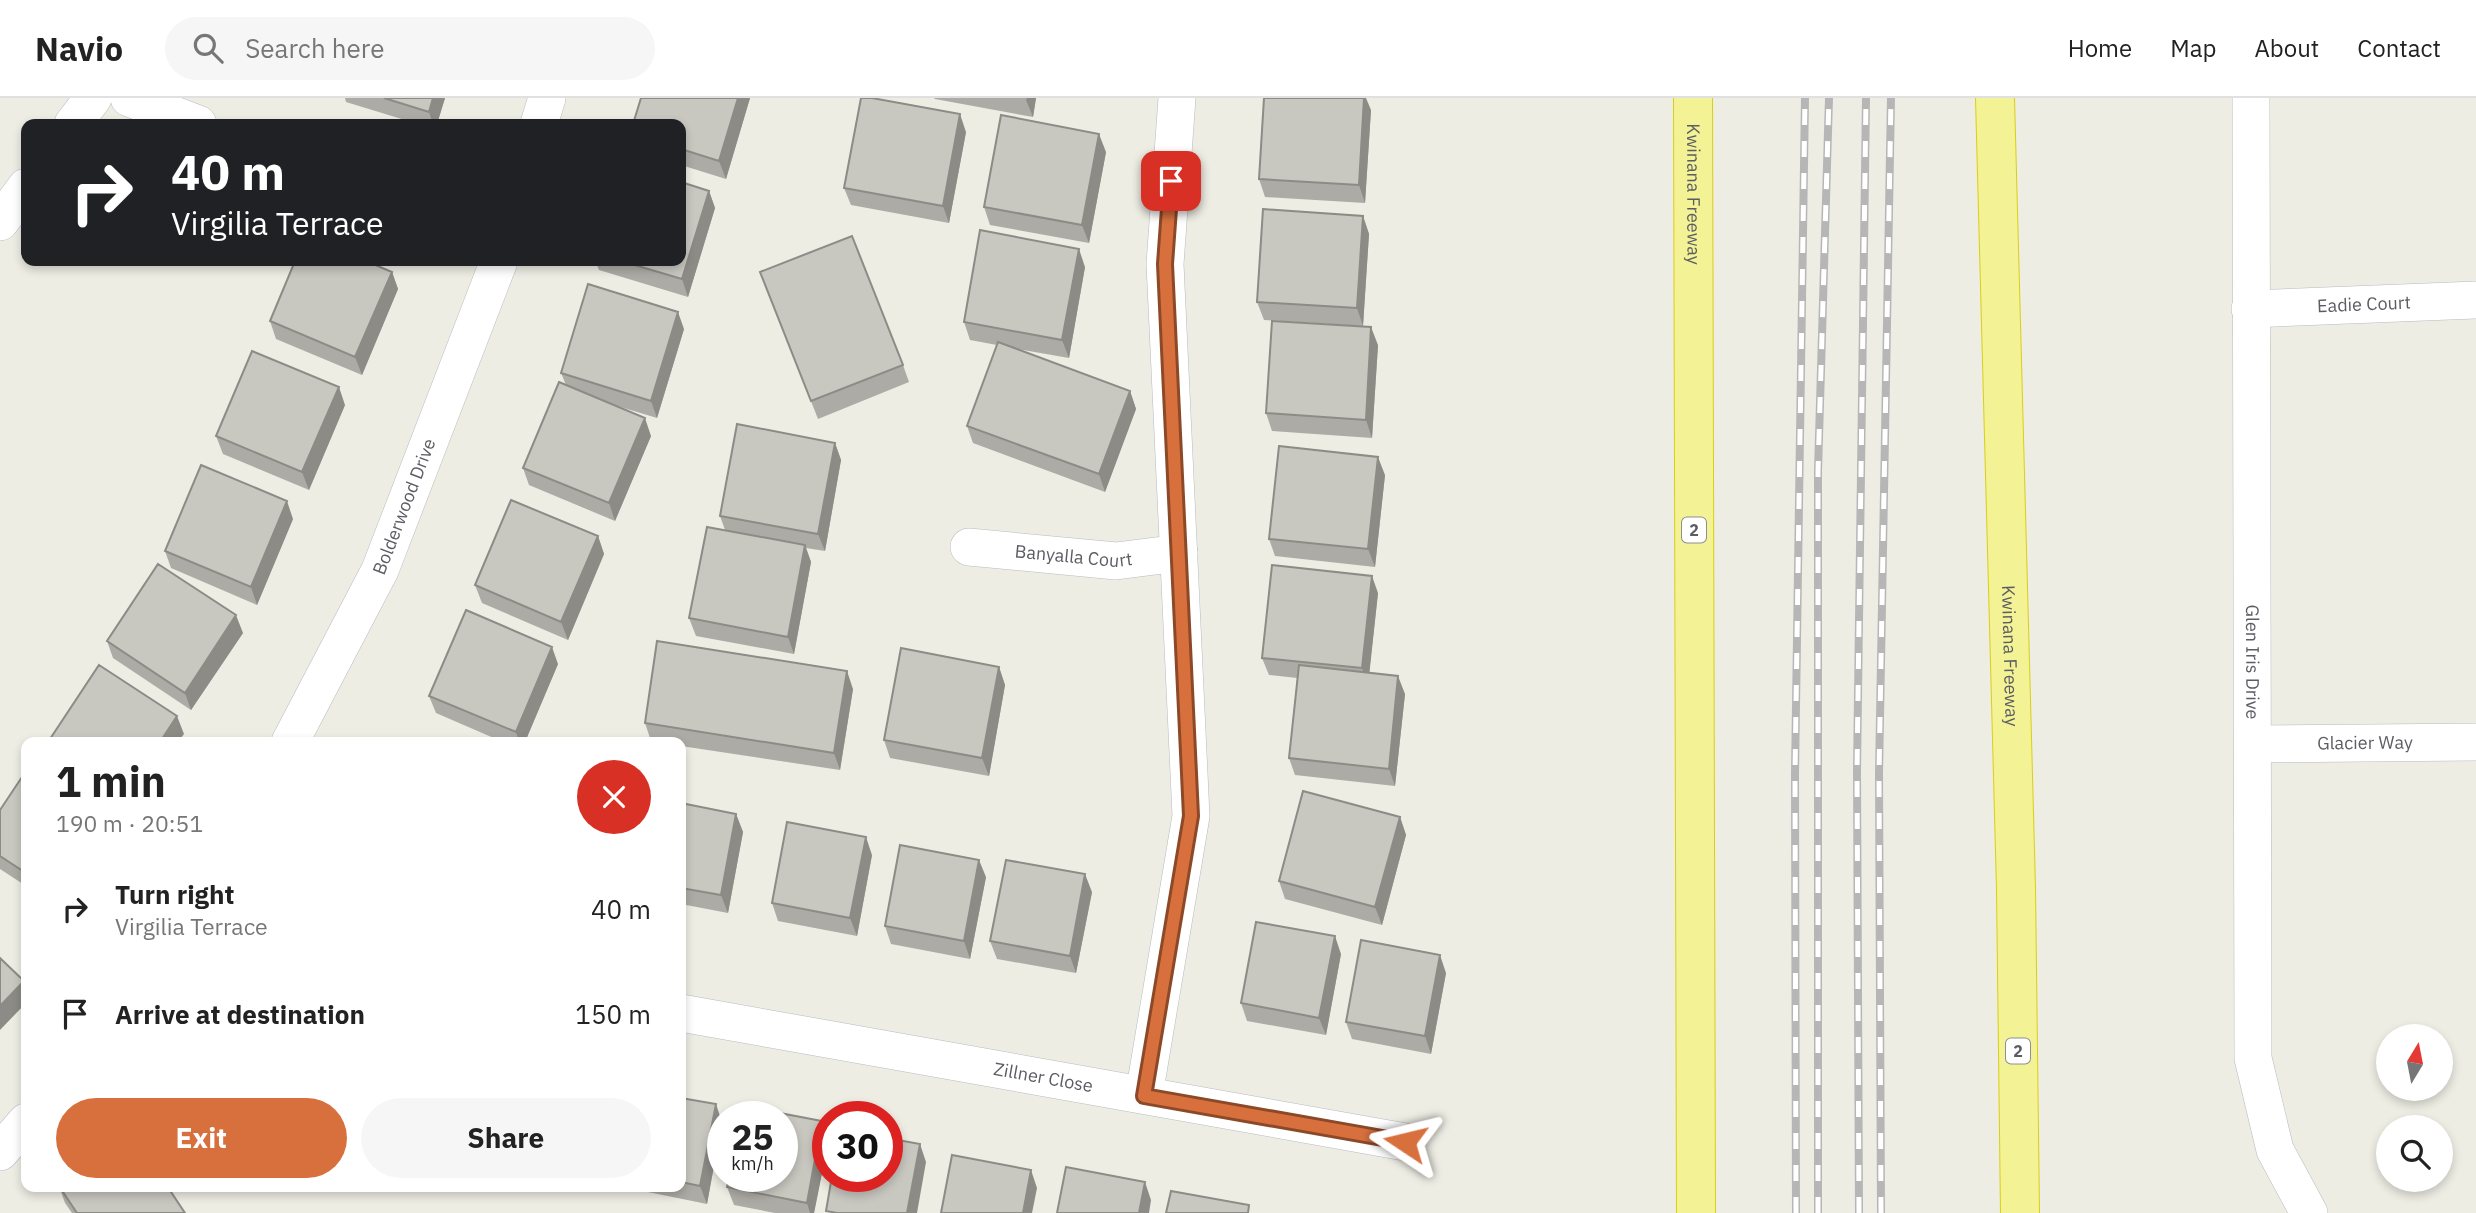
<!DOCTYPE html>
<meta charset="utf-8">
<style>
:root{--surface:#fff;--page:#f6f6f6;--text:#222;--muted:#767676;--line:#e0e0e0;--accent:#d8703e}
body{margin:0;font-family:"IBM Plex Sans",sans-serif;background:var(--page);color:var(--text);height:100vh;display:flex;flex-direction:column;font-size:26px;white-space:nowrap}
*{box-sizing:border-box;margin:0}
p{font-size:23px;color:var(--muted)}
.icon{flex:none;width:38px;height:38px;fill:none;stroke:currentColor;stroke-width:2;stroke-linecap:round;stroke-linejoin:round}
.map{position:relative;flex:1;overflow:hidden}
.side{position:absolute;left:21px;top:639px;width:665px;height:455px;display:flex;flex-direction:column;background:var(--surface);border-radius:14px;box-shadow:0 4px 10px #0003}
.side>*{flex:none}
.banner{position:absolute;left:21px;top:21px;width:665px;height:147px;border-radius:14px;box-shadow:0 4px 10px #0003;background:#202124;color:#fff;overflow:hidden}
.needle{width:46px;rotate:10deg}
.buttons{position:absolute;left:2376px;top:926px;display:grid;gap:14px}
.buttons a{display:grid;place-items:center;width:77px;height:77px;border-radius:50%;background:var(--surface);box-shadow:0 4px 10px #0003;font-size:35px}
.speed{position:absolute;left:707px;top:1003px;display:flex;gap:14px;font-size:35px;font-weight:700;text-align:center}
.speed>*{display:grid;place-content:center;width:91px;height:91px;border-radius:50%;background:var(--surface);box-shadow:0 4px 10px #0003;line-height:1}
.speed small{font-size:18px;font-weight:400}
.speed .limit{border:10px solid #d22;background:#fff;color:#111}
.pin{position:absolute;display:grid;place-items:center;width:60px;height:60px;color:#fff;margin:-30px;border-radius:14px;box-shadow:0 4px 10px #0006}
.me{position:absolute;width:77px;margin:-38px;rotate:280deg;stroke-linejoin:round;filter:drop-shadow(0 0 5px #0008)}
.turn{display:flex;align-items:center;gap:24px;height:147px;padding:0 35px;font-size:32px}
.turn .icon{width:91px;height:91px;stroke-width:2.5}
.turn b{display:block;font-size:49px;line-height:60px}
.round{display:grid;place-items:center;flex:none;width:74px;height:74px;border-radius:37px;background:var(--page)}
.headline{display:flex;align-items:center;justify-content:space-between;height:119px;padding:0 35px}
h1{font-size:42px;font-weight:700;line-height:52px}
.cta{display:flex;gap:14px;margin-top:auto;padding:14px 35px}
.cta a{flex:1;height:80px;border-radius:42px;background:var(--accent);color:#fff;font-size:28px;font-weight:700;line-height:80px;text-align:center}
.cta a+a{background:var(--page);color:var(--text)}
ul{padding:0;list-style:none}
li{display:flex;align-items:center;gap:21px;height:105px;padding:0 35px}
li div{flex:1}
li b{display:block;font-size:26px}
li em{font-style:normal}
header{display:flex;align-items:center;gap:42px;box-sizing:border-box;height:98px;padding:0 35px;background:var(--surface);border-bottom:2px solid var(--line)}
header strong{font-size:33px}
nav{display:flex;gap:38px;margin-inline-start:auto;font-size:24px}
.search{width:490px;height:63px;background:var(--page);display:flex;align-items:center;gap:18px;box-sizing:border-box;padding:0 24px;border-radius:38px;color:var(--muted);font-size:26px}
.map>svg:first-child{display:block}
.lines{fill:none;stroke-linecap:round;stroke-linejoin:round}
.street-casing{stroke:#b9babf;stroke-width:38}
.highway-casing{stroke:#dbce16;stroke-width:40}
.street{stroke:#fff;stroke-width:37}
.highway{stroke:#f3f295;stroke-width:38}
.rail-casing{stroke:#b6b6b7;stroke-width:8}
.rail{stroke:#fff;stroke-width:5;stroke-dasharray:16;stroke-linecap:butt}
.wall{fill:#acaba5}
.shaded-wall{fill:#8c8b86}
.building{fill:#c8c7c0;stroke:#8c8b86;stroke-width:2}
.route-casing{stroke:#8c4928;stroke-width:18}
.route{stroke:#d8703e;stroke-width:12}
.labels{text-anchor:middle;stroke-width:7;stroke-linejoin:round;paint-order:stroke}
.shield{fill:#fff;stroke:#8d8e92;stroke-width:2}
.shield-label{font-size:16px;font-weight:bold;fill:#5c5d63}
.street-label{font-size:18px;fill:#5c5d63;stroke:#fff}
</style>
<header>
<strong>Navio</strong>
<div class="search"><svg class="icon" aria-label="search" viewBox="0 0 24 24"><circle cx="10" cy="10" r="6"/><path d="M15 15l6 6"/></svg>Search here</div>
<nav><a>Home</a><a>Map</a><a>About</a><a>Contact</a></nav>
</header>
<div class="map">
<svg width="2476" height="1115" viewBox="0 0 2476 1115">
<rect width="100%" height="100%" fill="#edede4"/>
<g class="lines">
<defs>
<g id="street">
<path d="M129,0L198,26"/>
<path id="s1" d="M2251,0L2253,960L2275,1052L2309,1115"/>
<path d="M73,26L93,0"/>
<path d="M539,26L547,0"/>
<path d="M0,124L26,89"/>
<path id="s2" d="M2250,211L2476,202"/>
<path id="s3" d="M969,449L1116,463L1179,455"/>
<path id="s4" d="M290,644L380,472L499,163"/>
<path id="s5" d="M2253,646L2476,644"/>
<path id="s6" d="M681,915L1405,1044"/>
<path d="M1144,997L1191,718L1165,166L1177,0"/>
<path d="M0,1054L26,1024"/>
</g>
<g id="highway">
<path id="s7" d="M1693,0L1696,1115"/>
<path id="s8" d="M1995,0L2016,791L2020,1115"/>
</g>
</defs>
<!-- street casing -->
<use href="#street" class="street-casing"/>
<!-- highway casing -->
<use href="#highway" class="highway-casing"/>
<!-- street -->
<use href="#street" class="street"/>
<!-- highway -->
<use href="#highway" class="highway"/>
<defs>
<path id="rail" d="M1796,1115L1795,676L1805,0
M1818,1115V373L1829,0
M1859,1115L1857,673L1866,0
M1881,1115L1879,676L1891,0"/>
</defs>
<!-- rail casing -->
<use href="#rail" class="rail-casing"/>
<!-- rail -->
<use href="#rail" class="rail"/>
</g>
<!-- wall -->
<path class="wall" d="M345,0H445L437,26H418L346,4Z
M641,0H750L726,81L681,67V26Z
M934,0H1036L1033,19L935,1Z
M1371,12L1365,105L1265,99L1259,81Z
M966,34L949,125L851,107L844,90Z
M1106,54L1089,145L990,127L984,109Z
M709,93L715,110L688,199L599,172L595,163H681Z
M1363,118L1369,136L1363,228L1264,222L1257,204Z
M1085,169L1069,260L1012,250L1130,293L1136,311L1105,394L973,345L967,328L997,247L970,242L964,224Z
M392,174L398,191L362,277L276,241L270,223Z
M767,191L903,267L909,284L818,321Z
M684,231L657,320L614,307L651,338L615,423L529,387L523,370L566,287L561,275Z
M1378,247L1372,340L1272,333L1266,315Z
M345,307L309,392L223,356L216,338Z
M835,345L841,362L825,453L806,450L811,464L794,556L696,538L689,520L725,432L720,418Z
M1385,377L1375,469L1275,458L1269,441Z
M293,421L257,507L171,470L165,453Z
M598,438L604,456L568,542L482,505L475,487Z
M1378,495L1369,575L1405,596L1395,688L1295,677L1289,660L1297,580L1269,577L1262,560Z
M243,535L191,612L113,560L107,543Z
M558,566L525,644H503L436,615L429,598Z
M999,569L1005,587L989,678L890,660L884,642Z
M853,591L840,672L681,648V644L651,643L645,625Z
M26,673V788L0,771V712Z
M681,705L736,716L743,734L728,815L681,806Z
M1400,719L1406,737L1382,827L1285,801L1279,783Z
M872,757L857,838L778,823L772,805Z
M986,779L970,861L891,846L885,828Z
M1092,794L1076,875L997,861L990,843Z
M1341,856L1326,937L1247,923L1241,905Z
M1446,875L1431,956L1352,941L1346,924Z
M681,1000L722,1024L707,1106L628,1090L627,1088H681Z
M822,1023L828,1039V1045L814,1115H775L734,1107L727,1089Z
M59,1088L185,1115H72L65,1105Z"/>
<!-- shaded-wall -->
<path class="shaded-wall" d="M433,0H445L437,26H433L429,14Z
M738,0H750L726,81L719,63Z
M1027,0H1036L1033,19L1026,2Z
M1364,0H1366L1371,12L1365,105L1359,87Z
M960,16L966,34L949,125L943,108Z
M1099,36L1106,54L1089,145L1082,127Z
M709,93L715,110L688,199L682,181Z
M1363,118L1369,136L1363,228L1357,210Z
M1079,151L1085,169L1069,260L1062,242Z
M392,174L398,191L362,277L355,259Z
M678,214L684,231L657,320L651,303Z
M1371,229L1378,247L1372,340L1366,322Z
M339,289L345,307L309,392L302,374Z
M1130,293L1136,311L1105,394L1099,376Z
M645,320L651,338L615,423L609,405Z
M835,345L841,362L825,453L818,436Z
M1378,359L1385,377L1375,469L1368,451Z
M287,403L293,421L257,507L251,489Z
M598,438L604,456L568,542L561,524Z
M805,447L811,464L794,556L788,539Z
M1372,478L1378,495L1368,588L1362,570Z
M236,517L243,535L191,612L185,595Z
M552,549L558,566L525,644H519L516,634Z
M999,569L1005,587L989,678L982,660Z
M847,573L853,591L840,672L834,655Z
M1398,578L1405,596L1395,688L1389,671Z
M177,618L184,636L178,644H160Z
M736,716L743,734L728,815L721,797Z
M1400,719L1406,737L1382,827L1375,809Z
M866,739L872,757L857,838L850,820Z
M979,762L986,779L970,861L964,843Z
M1085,776L1092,794L1076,875L1070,858Z
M1335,838L1341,856L1326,937L1319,920Z
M1440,857L1446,875L1431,956L1425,938Z
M24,883L26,889V905L0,932V908Z
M716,1006L722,1024L707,1106L700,1088Z
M822,1023L828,1039V1045L814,1115H810L807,1105Z
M920,1046L926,1064L917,1115H907Z
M1031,1072L1037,1090L1032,1115H1023Z
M1145,1084L1151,1102L1149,1115H1139Z"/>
<!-- building -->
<path class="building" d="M384,0H433L429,14Z
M641,0H738L719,63L681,51V26H633Z
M861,0H872L960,16L943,108L844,90Z
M1264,0H1364L1359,87L1259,81Z
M1001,17L1099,36L1082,127L984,109Z
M681,84L709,93L682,181L621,163H681Z
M1263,111L1363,118L1357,210L1257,204Z
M980,132L1079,151L1062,242L964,224Z
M852,138L903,267L811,303L760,174Z
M295,163H366L392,174L355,259L270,223Z
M588,186L678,214L651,303L561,275Z
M1272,223L1371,229L1366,322L1266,315Z
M998,244L1130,293L1099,376L967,328Z
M252,253L339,289L302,374L216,338Z
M559,284L645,320L609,405L523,370Z
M737,326L835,345L818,436L720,418Z
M1279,348L1378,359L1368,451L1269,441Z
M201,367L287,403L251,489L165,453Z
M511,402L598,438L561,524L475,487Z
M707,429L805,447L788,539L689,520Z
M158,466L236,517L185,595L107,543Z
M1272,467L1372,478L1362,570L1262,560Z
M466,512L552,549L516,634L429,598Z
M657,543L847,573L834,655L645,625Z
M901,550L999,569L982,660L884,642Z
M99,567L177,618L160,644H48Z
M1299,567L1398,578L1389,671L1289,660Z
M26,673V775L0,758V712Z
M1303,693L1400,719L1375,809L1279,783Z
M681,705L736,716L721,797L681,790Z
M787,724L866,739L850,820L772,805Z
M900,747L979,762L964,843L885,828Z
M1006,762L1085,776L1070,858L990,843Z
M1256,824L1335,838L1319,920L1241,905Z
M1361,842L1440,857L1425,938L1346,924Z
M0,860L24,883L0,908Z
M681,1000L716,1006L700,1088L681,1084Z
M743,1008L822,1023L807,1105L727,1089L730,1078H782V1018H741Z
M887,1040L920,1046L907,1115H837L826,1113L832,1078H887Z
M952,1057L1031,1072L1023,1115H941Z
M1066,1069L1145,1084L1139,1115H1057Z
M59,1088H167L185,1115H77Z
M1171,1093L1249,1107L1248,1115H1166Z"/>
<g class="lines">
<defs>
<path id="route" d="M1171,83L1165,166L1191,718L1144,998L1405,1044"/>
</defs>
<!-- route casing -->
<use href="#route" class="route-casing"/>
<!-- route -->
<use href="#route" class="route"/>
</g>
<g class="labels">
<!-- shield labels -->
<g class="shield">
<rect x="1682" y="419.5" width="24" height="25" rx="5"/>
<rect x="2006" y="940.5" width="24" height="25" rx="5"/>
</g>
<g class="shield-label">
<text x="1694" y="438">2</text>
<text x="2018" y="959">2</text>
</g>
<!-- street labels -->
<g class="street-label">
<text dy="6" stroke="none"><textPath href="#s7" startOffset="96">Kwinana Freeway</textPath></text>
<text dy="6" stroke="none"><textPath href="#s2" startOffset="114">Eadie Court</textPath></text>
<text dy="6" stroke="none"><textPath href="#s4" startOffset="262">Bolderwood Drive</textPath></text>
<text dy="6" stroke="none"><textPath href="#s3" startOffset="105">Banyalla Court</textPath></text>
<text dy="6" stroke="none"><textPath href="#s8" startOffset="558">Kwinana Freeway</textPath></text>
<text dy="6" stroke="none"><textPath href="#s1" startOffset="564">Glen Iris Drive</textPath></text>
<text dy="6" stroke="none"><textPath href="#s5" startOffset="112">Glacier Way</textPath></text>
<text dy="6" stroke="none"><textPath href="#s6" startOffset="368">Zillner Close</textPath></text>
</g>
</g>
</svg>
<div class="buttons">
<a><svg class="needle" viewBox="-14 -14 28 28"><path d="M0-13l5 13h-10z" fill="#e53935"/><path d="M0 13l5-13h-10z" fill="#767676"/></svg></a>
<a><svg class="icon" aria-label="search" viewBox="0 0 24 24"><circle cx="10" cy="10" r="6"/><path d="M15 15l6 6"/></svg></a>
</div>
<div class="speed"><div>25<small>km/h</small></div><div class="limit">30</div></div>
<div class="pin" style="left:1171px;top:83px;background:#d93025"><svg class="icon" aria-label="arrive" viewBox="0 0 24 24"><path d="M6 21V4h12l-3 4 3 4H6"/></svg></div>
<svg class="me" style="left:1405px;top:1044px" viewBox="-20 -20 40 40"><path d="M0-17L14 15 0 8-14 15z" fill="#d8703e" stroke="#fff" stroke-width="4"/></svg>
<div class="banner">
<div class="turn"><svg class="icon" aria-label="right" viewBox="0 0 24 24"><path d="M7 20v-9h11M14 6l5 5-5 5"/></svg><div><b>40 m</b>Virgilia Terrace</div></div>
</div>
<section class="side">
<div class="headline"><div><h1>1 min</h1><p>190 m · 20:51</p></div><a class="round" style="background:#d93025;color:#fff"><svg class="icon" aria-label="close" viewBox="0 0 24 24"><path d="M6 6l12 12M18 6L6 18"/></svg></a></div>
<ul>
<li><svg class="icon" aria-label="right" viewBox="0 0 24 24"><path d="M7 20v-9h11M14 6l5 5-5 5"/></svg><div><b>Turn right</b><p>Virgilia Terrace</p></div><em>40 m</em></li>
<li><svg class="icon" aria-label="arrive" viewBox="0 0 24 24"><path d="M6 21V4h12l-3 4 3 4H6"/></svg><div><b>Arrive at destination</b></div><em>150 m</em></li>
</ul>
<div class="cta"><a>Exit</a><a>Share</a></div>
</section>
</div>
